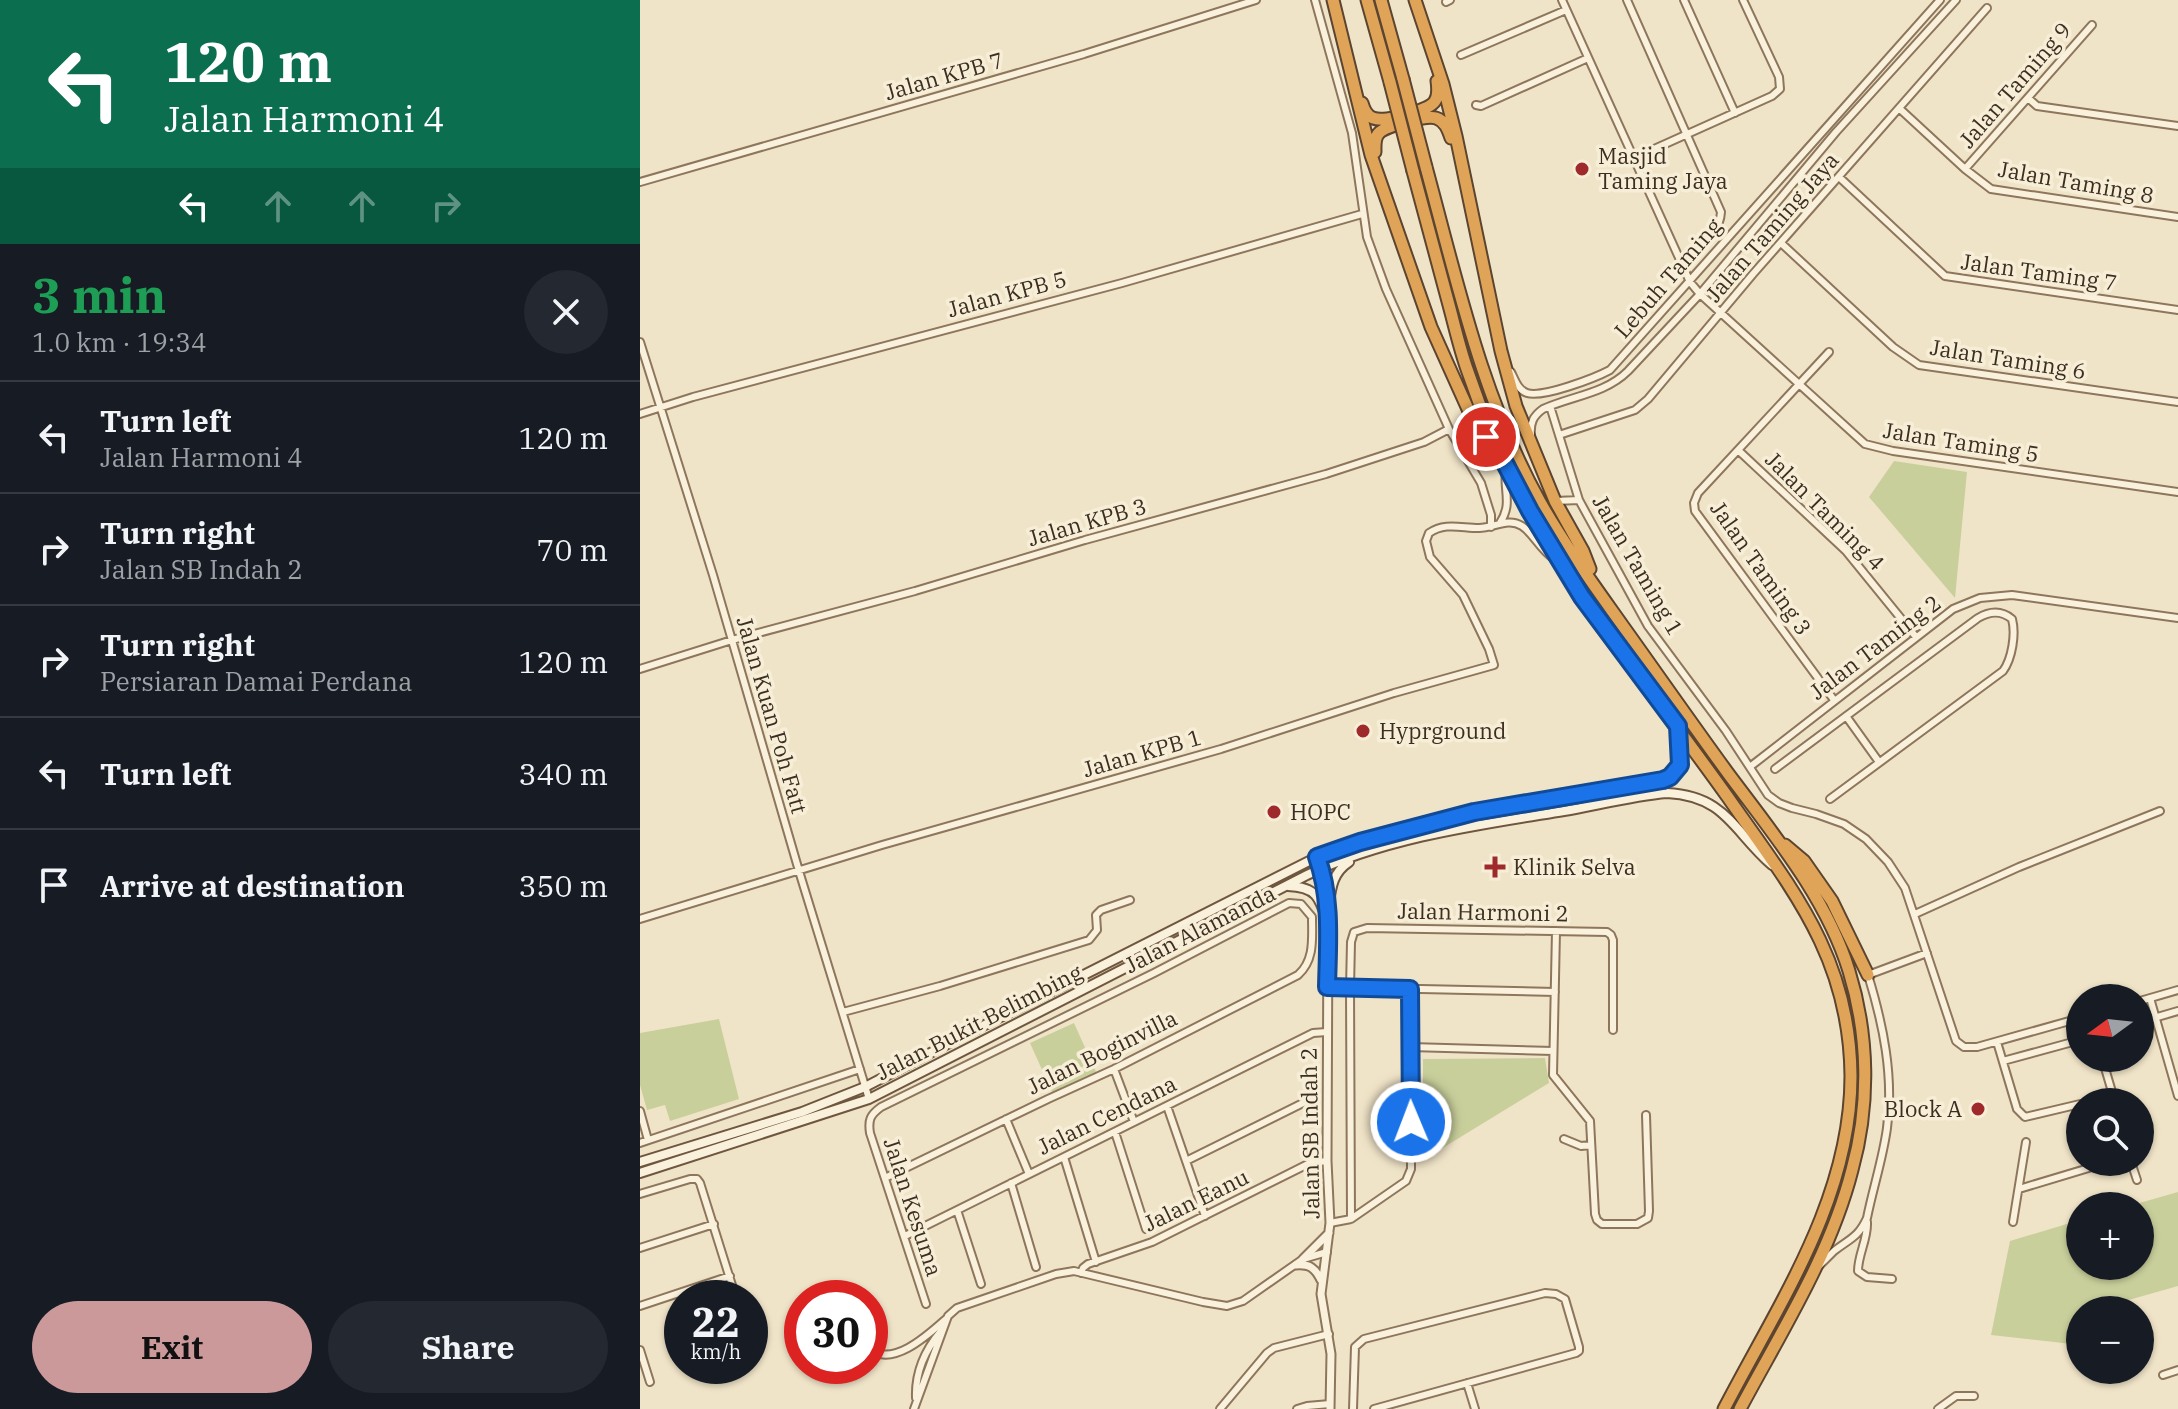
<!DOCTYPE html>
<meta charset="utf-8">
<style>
:root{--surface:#171b24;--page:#242831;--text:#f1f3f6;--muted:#9ea1a6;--line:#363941;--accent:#cc999b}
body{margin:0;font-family:"IBM Plex Serif",serif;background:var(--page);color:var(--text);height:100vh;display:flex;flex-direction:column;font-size:30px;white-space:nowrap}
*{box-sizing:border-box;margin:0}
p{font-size:26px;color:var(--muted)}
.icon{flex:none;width:44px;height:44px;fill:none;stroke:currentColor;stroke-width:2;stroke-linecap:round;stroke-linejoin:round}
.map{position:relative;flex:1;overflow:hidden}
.details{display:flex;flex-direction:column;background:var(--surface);width:640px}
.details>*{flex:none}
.hud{background:#0b6e4f;color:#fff;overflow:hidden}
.needle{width:52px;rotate:255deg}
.controls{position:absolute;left:1426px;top:984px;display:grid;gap:16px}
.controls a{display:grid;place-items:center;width:88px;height:88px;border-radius:50%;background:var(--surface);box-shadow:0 2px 6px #0004;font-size:40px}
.speed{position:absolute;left:24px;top:1280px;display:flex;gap:16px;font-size:40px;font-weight:700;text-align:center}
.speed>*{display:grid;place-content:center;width:104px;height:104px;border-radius:50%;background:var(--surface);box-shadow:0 2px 6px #0004;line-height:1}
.speed small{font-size:20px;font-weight:400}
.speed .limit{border:12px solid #d22;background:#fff;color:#111}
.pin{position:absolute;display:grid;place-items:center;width:68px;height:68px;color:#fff;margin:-34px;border:4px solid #fff;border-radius:50%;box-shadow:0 2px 8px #0007}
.me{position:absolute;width:88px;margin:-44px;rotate:359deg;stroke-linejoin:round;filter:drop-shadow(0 0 6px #0008)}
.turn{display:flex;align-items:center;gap:28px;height:168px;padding:0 32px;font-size:36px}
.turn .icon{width:104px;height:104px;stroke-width:2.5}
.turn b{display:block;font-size:56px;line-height:68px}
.lanes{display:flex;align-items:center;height:76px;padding:0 32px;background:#0003;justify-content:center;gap:40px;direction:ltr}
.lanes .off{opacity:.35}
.round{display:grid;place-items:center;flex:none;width:84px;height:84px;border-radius:42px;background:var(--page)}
.overview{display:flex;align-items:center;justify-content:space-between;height:136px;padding:0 32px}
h1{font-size:48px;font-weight:700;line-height:60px;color:#1e9e55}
.cta{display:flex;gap:16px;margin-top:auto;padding:16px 32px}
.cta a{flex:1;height:92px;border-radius:48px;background:var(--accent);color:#111;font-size:32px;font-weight:700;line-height:92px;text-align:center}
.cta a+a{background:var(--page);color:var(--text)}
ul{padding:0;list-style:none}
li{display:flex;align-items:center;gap:24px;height:112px;padding:0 32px;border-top:2px solid var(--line)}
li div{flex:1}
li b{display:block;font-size:30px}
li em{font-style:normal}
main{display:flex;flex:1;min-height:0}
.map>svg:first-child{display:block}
.green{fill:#c9cf9b}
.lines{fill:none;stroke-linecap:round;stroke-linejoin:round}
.minor-casing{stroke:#8d765c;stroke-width:10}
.tertiary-casing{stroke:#8d765c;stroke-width:11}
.secondary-casing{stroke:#6f573f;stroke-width:12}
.motorway-casing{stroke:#5b4430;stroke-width:15}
.minor{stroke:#faf1dc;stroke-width:6}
.tertiary{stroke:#faf1dc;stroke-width:7}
.secondary{stroke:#faf1dc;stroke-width:8}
.motorway{stroke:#e0a458;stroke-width:11}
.motorway-bridge-casing{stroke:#5b4430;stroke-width:15;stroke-linecap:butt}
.motorway-bridge{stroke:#e0a458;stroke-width:11}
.route-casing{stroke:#114b97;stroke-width:20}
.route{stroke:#1a73e8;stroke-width:14}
.poi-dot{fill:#9e2a2b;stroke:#f7eed8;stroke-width:3}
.labels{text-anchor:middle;stroke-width:7;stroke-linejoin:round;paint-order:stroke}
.street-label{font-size:22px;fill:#3d2e20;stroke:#f7eed8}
.poi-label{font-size:22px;fill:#3d2e20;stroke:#f7eed8;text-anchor:start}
</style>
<main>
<section class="details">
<div class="hud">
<div class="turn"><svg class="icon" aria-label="left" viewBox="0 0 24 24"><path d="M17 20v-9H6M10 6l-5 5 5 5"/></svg><div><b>120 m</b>Jalan Harmoni 4</div></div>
<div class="lanes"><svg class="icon" aria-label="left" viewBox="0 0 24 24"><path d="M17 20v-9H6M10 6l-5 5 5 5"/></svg><svg class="icon off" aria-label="ahead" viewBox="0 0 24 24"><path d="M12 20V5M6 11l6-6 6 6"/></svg><svg class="icon off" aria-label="ahead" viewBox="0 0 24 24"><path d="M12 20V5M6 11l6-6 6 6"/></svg><svg class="icon off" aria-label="right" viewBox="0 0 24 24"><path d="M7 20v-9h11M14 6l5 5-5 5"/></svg></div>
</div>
<div class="overview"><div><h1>3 min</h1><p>1.0 km · 19:34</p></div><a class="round"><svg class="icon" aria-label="close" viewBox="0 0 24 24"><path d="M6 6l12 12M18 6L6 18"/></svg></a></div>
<ul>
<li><svg class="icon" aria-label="left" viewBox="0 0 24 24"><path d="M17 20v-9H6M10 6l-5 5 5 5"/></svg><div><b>Turn left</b><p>Jalan Harmoni 4</p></div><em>120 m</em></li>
<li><svg class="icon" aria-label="right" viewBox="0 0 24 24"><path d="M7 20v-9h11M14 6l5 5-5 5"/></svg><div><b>Turn right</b><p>Jalan SB Indah 2</p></div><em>70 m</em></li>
<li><svg class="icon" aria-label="right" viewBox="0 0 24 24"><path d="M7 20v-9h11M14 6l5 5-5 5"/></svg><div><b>Turn right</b><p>Persiaran Damai Perdana</p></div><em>120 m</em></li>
<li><svg class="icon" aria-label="left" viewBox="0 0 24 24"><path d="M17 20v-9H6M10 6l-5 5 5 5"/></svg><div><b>Turn left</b></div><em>340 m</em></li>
<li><svg class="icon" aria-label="arrive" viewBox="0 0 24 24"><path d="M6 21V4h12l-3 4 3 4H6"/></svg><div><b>Arrive at destination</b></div><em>350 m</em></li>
</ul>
<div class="cta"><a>Exit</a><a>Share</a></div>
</section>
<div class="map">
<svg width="1538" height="1409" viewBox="0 0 1538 1409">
<rect width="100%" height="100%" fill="#f0e4c8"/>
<!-- green -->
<path class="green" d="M1254,461L1327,472L1315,598L1229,497Z
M79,1019L99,1099L30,1121L25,1105L7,1110L0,1085V1033Z
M434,1023L456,1072L412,1092L390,1043Z
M905,1058L909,1083L783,1160V1059Z
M1538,1192V1286L1464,1307L1463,1310H1440V1345L1351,1335L1370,1241L1440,1220V1266H1500V1206H1489Z"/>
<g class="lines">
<defs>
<path id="minor" d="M675,0L712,133L727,237L746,289L809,429L841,483L851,515V527
M922,0L1050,282L1060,294L1225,444L1253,451L1538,492
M987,0L1081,212C1080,234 1057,252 1044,268
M1044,0L1095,113
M806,2L810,0
M821,55L926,10
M1388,98L1397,106L1538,126
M836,105L841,106L948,58
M1260,109L1325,169L1351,189L1538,217
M994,158L1132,96L1140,89L1139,77L1103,0
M1325,169L1452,25
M1199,177L1305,276L1538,310
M0,182L444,54L616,0
M1141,243L1253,347L1279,365L1538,402
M0,342L73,575L159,871L229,1099
M1189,352L1058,493L1054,503L1055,511L1194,700
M871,372C875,380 878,390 887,393C903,398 955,378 970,370L1300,0
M910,406L939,500L1008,626L1086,731L1128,795L1139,803L1152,808L1176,814L1204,824L1226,839L1248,862L1265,888L1316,1041L1324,1047H1337L1440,1018
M0,414L53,397L482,283L722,214
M891,435C890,423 893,416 903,409C931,396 965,394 988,371L1060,294L1196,132L1316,0
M919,435L995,410L1008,399L1113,274L1347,8
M1098,450L1206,551L1276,637
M915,501L939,500
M860,523C873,503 863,491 866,469
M0,669L92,640L275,591L445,540L686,474L784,442L809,429
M1206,716L1239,762
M1111,766L1313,609L1340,598L1372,595L1538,618
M1135,769L1338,618C1350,611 1361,610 1372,619C1376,634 1372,659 1363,671L1190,799
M1275,914L1379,867L1520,811
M0,919L242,845L581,749L754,693L854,665L849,649L823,595L790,557L786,541L789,533C805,522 821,528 839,528C854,528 868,517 882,526C893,533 899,548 913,558
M916,931L913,1075L950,1121L955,1214L957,1220L962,1224H997L1008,1218L1009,1211L1006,1115
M687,987L915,992
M1510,998L1538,1096
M1500,1001L1538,990
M203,1012L300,986L449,940L457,930L456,915L461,910L490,900
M1500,1022L1538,1011
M1357,1042L1377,1109L1385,1117L1440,1104
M770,1047L913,1051
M1462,1058L1475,1102
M1363,1061L1440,1040
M474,1069L494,1122
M1447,1102L1473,1095
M527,1106L565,1216
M0,1111L8,1140
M366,1119L389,1174
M475,1132L506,1229
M924,1139L941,1146L951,1145
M0,1143L220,1069
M424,1157L456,1262
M546,1161L669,1100
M1491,1162L1497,1180
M245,1178L408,1099L474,1069L658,975C675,960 672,938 672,917L661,904L649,903L514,973L241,1107C230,1115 228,1120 230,1133L286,1304
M371,1183L396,1267
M1379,1189L1462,1164
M0,1194L50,1179H57L60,1183L96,1298
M317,1210L341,1284
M711,1219L710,988L711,942L714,932L727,928L967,932L971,935L973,940V1030
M1227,1222C1228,1239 1218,1254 1218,1271L1227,1277L1252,1279
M1373,1222L1386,1142
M690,1223L711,1219L766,1181L771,1169L770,989
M265,1236L673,1033L687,1032
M0,1248L74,1224
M1179,1266C1184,1261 1189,1256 1194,1251C1209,1239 1218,1238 1227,1218C1233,1188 1243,1158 1247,1128C1254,1076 1243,1024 1228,975L1287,953
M441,1273L443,1268L448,1264L512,1242L670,1163L687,1161
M0,1306L90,1276
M110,1341L115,1357
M230,1349C253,1368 289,1334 306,1319
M0,1350L10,1382
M64,1366V1369
M1523,1375L1538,1370
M827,1383L835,1409
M276,1398C275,1373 285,1350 301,1331
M274,1409L308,1316L317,1308L416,1274L434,1271L563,1302L587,1306L603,1301L663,1259L687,1252
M580,1409L627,1353L634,1348L689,1334
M657,1409L667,1406L690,1404
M713,1409L715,1347L724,1339L905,1293L916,1294L925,1299L939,1347V1351L936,1353L734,1409
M1298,1409L1316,1396H1334"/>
<path id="tertiary" d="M677,857L686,888L687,901
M688,921L687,1161L690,1223L681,1294L691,1354L690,1409
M663,1259L689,1233
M656,1265C670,1264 675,1268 681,1280"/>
<path id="secondary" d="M648,886C678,887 680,899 688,924
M688,910C691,890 691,874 709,862
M0,1162L162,1112L225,1087L321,1037L677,857L720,842L834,812L923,798L1030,777L1040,765L1038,731
M0,1173L229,1099L667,875C747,837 838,825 924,811C958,805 993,796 1027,793C1086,796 1093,831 1132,865"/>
<path id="motorway" d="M693,0L731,155L791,327L832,418L852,443
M727,0L750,82
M741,0L763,79
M775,0L803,84L816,136L861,351L876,406L915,501L943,551L950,569
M722,103C724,110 727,116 733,118C745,123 789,111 795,101C799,95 798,88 797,81
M735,152C735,146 734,138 739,133C745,126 787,115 796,118C805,121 808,129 811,138
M786,167C817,281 842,398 900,502C925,546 956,588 985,629C1020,678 1055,728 1090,776C1135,836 1187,899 1209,971C1229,1036 1230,1105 1212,1170C1190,1256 1141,1332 1100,1409
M773,171C785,215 797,260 809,305C815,327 820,350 828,372C844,420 865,467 889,511C946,612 1020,702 1087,796C1151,888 1210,956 1211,1076C1211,1199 1139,1303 1084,1409
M1145,845L1164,861L1192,901L1228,975"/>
</defs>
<!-- minor casing -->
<use href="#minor" class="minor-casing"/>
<!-- tertiary casing -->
<use href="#tertiary" class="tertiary-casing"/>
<!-- secondary casing -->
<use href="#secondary" class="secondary-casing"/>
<!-- motorway casing -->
<use href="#motorway" class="motorway-casing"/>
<!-- minor -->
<use href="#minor" class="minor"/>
<!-- tertiary -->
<use href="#tertiary" class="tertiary"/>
<!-- secondary -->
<use href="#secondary" class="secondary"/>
<!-- motorway -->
<use href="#motorway" class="motorway"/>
<defs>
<path id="motorway-bridge" d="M763,79L786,167
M750,82L773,171"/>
</defs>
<!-- motorway-bridge casing -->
<use href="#motorway-bridge" class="motorway-bridge-casing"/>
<!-- motorway-bridge -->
<use href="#motorway-bridge" class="motorway-bridge"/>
</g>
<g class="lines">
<defs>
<path id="route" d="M771,1122L770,989L687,987C688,943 692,899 677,857L720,842L834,812L1023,780L1030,777L1040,765L1038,726L942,597L890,511L858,450L846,437"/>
</defs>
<!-- route casing -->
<use href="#route" class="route-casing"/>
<!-- route -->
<use href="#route" class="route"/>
</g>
<!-- markers -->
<g class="poi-dot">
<circle cx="942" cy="169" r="8"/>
<circle cx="723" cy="731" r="8"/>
<circle cx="634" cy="812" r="8"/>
<path d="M851 855h8v8h8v8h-8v8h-8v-8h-8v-8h8z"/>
<circle cx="1338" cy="1109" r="8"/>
</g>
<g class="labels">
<!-- street labels -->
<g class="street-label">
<text transform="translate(304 76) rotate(-16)" y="8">Jalan KPB 7</text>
<text transform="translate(1375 85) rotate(-49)" y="8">Jalan Taming 9</text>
<text transform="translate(1436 182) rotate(10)" y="8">Jalan Taming 8</text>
<text transform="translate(1132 227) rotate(-49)" y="8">Jalan Taming Jaya</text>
<text transform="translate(1399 272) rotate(8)" y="8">Jalan Taming 7</text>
<text transform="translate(1028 278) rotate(-49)" y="8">Lebuh Taming</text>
<text transform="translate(367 294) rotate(-15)" y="8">Jalan KPB 5</text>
<text transform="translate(1368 359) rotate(9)" y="8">Jalan Taming 6</text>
<text transform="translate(1321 442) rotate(9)" y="8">Jalan Taming 5</text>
<text transform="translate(1185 511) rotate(45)" y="8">Jalan Taming 4</text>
<text transform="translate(447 522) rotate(-16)" y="8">Jalan KPB 3</text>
<text transform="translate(998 565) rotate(60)" y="8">Jalan Taming 1</text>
<text transform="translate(1121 568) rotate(55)" y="8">Jalan Taming 3</text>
<text transform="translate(1235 647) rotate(-37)" y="8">Jalan Taming 2</text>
<text transform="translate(132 715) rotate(74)" y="8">Jalan Kuan Poh Fatt</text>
<text transform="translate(502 753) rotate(-16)" y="8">Jalan KPB 1</text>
<text transform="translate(843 912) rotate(1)" y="8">Jalan Harmoni 2</text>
<text transform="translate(560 929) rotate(-27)" y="8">Jalan Alamanda</text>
<text transform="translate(339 1022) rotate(-27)" y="8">Jalan Bukit Belimbing</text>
<text transform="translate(462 1052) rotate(-26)" y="8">Jalan Boginvilla</text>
<text transform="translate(467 1115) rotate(-26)" y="8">Jalan Cendana</text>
<text transform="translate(670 1133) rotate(-91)" y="8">Jalan SB Indah 2</text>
<text transform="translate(556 1200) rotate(-26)" y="8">Jalan Eanu</text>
<text transform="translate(273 1207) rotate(72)" y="8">Jalan Kesuma</text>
</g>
<!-- poi labels -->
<g class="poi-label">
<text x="958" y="164">Masjid<tspan x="958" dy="25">Taming Jaya</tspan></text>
<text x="739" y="739">Hyprground</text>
<text x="650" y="820">HOPC</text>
<text x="873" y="875">Klinik Selva</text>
<text x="1322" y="1117" text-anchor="end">Block A</text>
</g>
</g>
</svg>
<div class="controls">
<a><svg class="needle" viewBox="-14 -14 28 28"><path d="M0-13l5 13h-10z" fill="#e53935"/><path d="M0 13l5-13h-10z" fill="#9ea1a6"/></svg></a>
<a><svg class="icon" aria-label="search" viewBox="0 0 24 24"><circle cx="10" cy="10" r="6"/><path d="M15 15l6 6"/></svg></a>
<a>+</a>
<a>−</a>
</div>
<div class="speed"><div>22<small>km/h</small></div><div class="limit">30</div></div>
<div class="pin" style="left:846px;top:437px;background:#d93025"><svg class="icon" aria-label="arrive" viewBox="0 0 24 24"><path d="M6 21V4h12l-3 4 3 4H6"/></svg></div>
<svg class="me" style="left:771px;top:1122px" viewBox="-20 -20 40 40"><circle r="17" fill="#1a73e8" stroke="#fff" stroke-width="3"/><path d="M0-11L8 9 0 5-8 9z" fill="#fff"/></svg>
</div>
</main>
